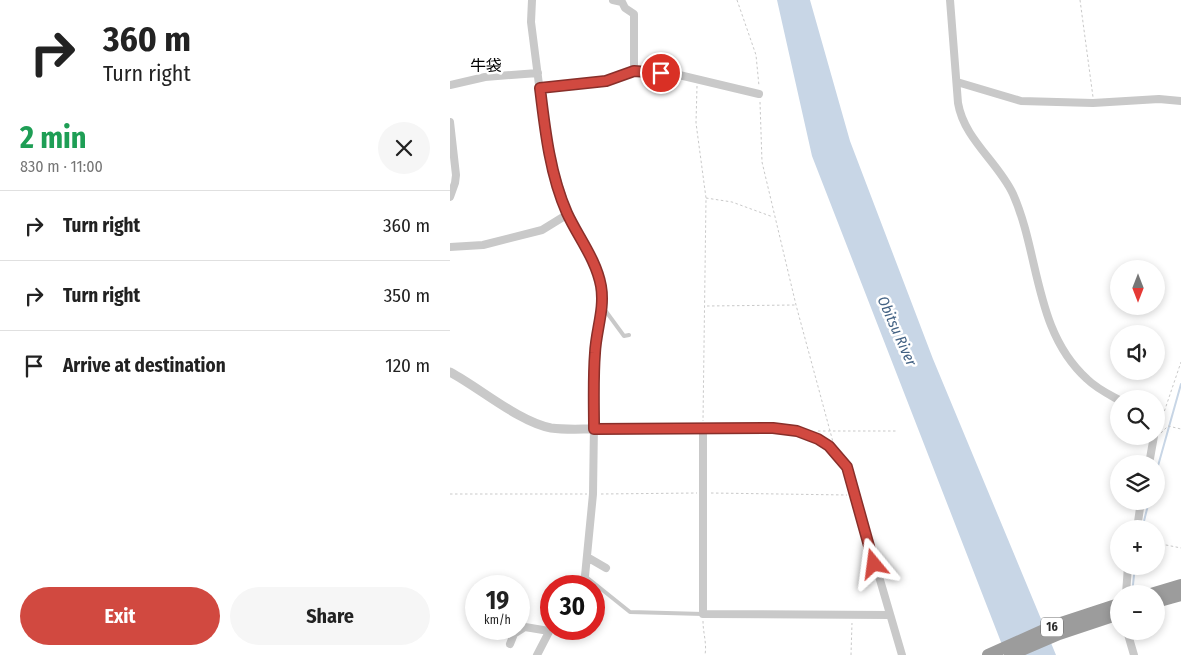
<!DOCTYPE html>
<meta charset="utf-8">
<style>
:root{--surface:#fff;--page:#f6f6f6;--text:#222;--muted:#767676;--line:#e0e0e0;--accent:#d14940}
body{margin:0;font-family:"Fira Sans Condensed","Noto Sans JP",sans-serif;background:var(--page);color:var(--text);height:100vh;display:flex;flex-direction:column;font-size:19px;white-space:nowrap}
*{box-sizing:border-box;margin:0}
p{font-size:16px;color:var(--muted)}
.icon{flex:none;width:28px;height:28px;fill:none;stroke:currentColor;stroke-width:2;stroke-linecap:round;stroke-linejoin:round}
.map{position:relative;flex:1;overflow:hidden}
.side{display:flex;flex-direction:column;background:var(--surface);width:450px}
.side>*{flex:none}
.top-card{background:#fff;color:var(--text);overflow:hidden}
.needle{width:32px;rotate:180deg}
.fabs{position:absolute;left:660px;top:260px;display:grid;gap:10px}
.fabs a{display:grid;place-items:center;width:55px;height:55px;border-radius:50%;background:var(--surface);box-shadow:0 2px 8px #0003;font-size:25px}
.speed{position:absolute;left:15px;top:575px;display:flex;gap:10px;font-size:25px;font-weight:700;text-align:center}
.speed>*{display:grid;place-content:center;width:65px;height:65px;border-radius:50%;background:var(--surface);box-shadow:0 2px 8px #0003;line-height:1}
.speed small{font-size:12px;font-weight:400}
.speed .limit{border:8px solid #d22;background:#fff;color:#111}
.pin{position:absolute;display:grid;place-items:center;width:42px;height:42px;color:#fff;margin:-21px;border:2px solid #fff;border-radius:50%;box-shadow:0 1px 5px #0007}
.me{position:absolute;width:55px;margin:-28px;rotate:344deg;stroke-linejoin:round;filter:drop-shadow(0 0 4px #0008)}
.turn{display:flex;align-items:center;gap:18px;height:105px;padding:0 20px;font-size:22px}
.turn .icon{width:65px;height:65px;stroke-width:2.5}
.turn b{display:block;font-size:35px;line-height:42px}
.round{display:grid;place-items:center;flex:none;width:52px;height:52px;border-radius:26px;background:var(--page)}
.summary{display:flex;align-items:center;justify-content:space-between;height:85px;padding:0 20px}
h1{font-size:30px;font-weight:700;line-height:38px;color:#1e9e55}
.button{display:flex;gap:10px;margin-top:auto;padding:10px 20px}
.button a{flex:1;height:58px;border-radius:30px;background:var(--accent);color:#fff;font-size:20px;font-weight:700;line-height:58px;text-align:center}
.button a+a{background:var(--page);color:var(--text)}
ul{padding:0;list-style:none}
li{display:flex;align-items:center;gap:15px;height:70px;padding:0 20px;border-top:1px solid var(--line)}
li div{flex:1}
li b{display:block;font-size:19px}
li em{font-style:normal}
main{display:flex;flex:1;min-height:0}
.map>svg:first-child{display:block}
.water{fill:#c8d6e6}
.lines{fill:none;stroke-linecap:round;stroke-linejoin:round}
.stream{stroke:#c8d6e6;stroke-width:2}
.path{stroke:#c9c9c9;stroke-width:1;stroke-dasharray:2.5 2.5;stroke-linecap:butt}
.service{stroke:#c9c9c9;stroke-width:4}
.minor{stroke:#c9c9c9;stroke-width:8}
.tertiary{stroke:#c9c9c9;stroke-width:9}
.trunk{stroke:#9c9c9c;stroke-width:12}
.route-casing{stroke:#882f2a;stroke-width:12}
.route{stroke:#d14940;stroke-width:9}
.labels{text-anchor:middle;stroke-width:5;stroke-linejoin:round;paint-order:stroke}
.shield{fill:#fff;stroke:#6b6b6b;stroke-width:1}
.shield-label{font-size:12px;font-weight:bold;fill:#2c2c2c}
.water-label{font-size:15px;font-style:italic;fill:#436284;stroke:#fff}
.quarter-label{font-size:16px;fill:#000;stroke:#fff}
</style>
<main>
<section class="side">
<div class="top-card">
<div class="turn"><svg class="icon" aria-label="right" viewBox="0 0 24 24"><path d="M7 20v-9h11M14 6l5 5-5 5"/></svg><div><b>360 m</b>Turn right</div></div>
</div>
<div class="summary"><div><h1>2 min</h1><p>830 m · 11:00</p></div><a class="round"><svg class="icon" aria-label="close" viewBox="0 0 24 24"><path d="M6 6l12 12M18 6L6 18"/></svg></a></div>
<ul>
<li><svg class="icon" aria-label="right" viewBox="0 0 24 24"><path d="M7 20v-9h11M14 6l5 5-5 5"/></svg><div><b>Turn right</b></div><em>360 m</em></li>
<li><svg class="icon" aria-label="right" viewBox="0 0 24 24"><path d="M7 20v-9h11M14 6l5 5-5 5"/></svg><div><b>Turn right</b></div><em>350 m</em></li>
<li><svg class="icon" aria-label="arrive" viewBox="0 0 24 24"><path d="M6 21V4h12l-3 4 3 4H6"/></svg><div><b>Arrive at destination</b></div><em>120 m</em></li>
</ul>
<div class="button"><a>Exit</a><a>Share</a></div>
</section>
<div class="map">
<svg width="731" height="655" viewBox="0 0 731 655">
<rect width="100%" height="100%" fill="#fff"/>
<!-- water -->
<path class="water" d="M327,0H360L400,141L483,359L606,655H556L362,156Z"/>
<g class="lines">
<!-- stream -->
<path class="stream" d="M706,473L731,384
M692,529L699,501
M682,594L685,566"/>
<!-- path -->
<path class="path" d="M287,0L306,55L309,86
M630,0L643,97
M247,86L246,123L256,198L253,421
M310,102L312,162L346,305L383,442
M256,198L282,202L323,217
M257,306L345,305
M708,430L731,362
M368,431H448
M711,433L718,426L731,429
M261,493L397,495
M0,494H137
M151,494L247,493
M706,543L731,548
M253,621C253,633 257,643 255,655
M401,655L402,623"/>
<!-- service -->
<path class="service" d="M89,88L156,81L184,71
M152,306L174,336L179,335
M135,576L180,612L253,614"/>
<!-- minor -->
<path class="minor" d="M82,0L81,22L93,116L104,170L118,214L142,259L153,295L145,352L143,494L135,576L129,586
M163,0L172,2L175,8L184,14V71L225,74L309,94
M500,0L508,103C514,139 548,162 563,194C590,255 584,331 637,379C646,388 658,394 669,400
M507,82L571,101L643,103L709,99L731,101
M0,85L35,77L88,73
M0,122L6,175L5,183L0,197
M0,247L33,245L92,230L118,214
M144,429L323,428L341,430L362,436L374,443L397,467L452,655
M253,429V614L440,615
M699,464L704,436
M687,529L691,501
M137,557L156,568
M676,594L678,566
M677,631L684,655
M60,644L64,634L75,627L99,631
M87,655L101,628"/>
<!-- tertiary -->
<path class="tertiary" d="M0,372C30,388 69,422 101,428C115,430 130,429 144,429"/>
<!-- trunk -->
<path class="trunk" d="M701,594L731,585
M706,602L731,595
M538,655L605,625L669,604
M560,655L609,634L669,614"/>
</g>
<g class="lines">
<defs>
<path id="route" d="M211,73L184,71L156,81L90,88C95,130 100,175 117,213C128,237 146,259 151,286C155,309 146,330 145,353C143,378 144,404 144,429L323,428L347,431L368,439L379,446L397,467L424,564"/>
</defs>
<!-- route casing -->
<use href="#route" class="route-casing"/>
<!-- route -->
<use href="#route" class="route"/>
</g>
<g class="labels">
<!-- shield labels -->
<rect class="shield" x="591" y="617.5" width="22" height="19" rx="4"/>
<g class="shield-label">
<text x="602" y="631">16</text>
</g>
<!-- water labels -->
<g class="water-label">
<text transform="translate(447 331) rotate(66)" y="5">Obitsu River</text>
</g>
<!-- quarter labels -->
<g class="quarter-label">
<text x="36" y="71">牛袋</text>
</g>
</g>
</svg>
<div class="fabs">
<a><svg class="needle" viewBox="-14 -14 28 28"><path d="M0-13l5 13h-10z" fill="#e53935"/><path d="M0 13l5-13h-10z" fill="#767676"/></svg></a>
<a><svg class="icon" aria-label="sound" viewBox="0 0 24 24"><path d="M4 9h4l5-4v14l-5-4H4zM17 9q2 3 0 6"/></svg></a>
<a><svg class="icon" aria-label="search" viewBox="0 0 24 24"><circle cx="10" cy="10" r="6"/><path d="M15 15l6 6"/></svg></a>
<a><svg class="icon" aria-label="layers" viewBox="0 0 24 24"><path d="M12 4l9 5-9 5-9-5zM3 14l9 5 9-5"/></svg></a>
<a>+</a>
<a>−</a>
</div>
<div class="speed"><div>19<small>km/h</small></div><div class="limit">30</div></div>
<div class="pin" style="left:211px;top:73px;background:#d93025"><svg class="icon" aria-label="arrive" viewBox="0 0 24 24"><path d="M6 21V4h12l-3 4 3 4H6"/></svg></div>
<svg class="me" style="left:424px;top:564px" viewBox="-20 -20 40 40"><path d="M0-17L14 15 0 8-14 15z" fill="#d14940" stroke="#fff" stroke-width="4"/></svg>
</div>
</main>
